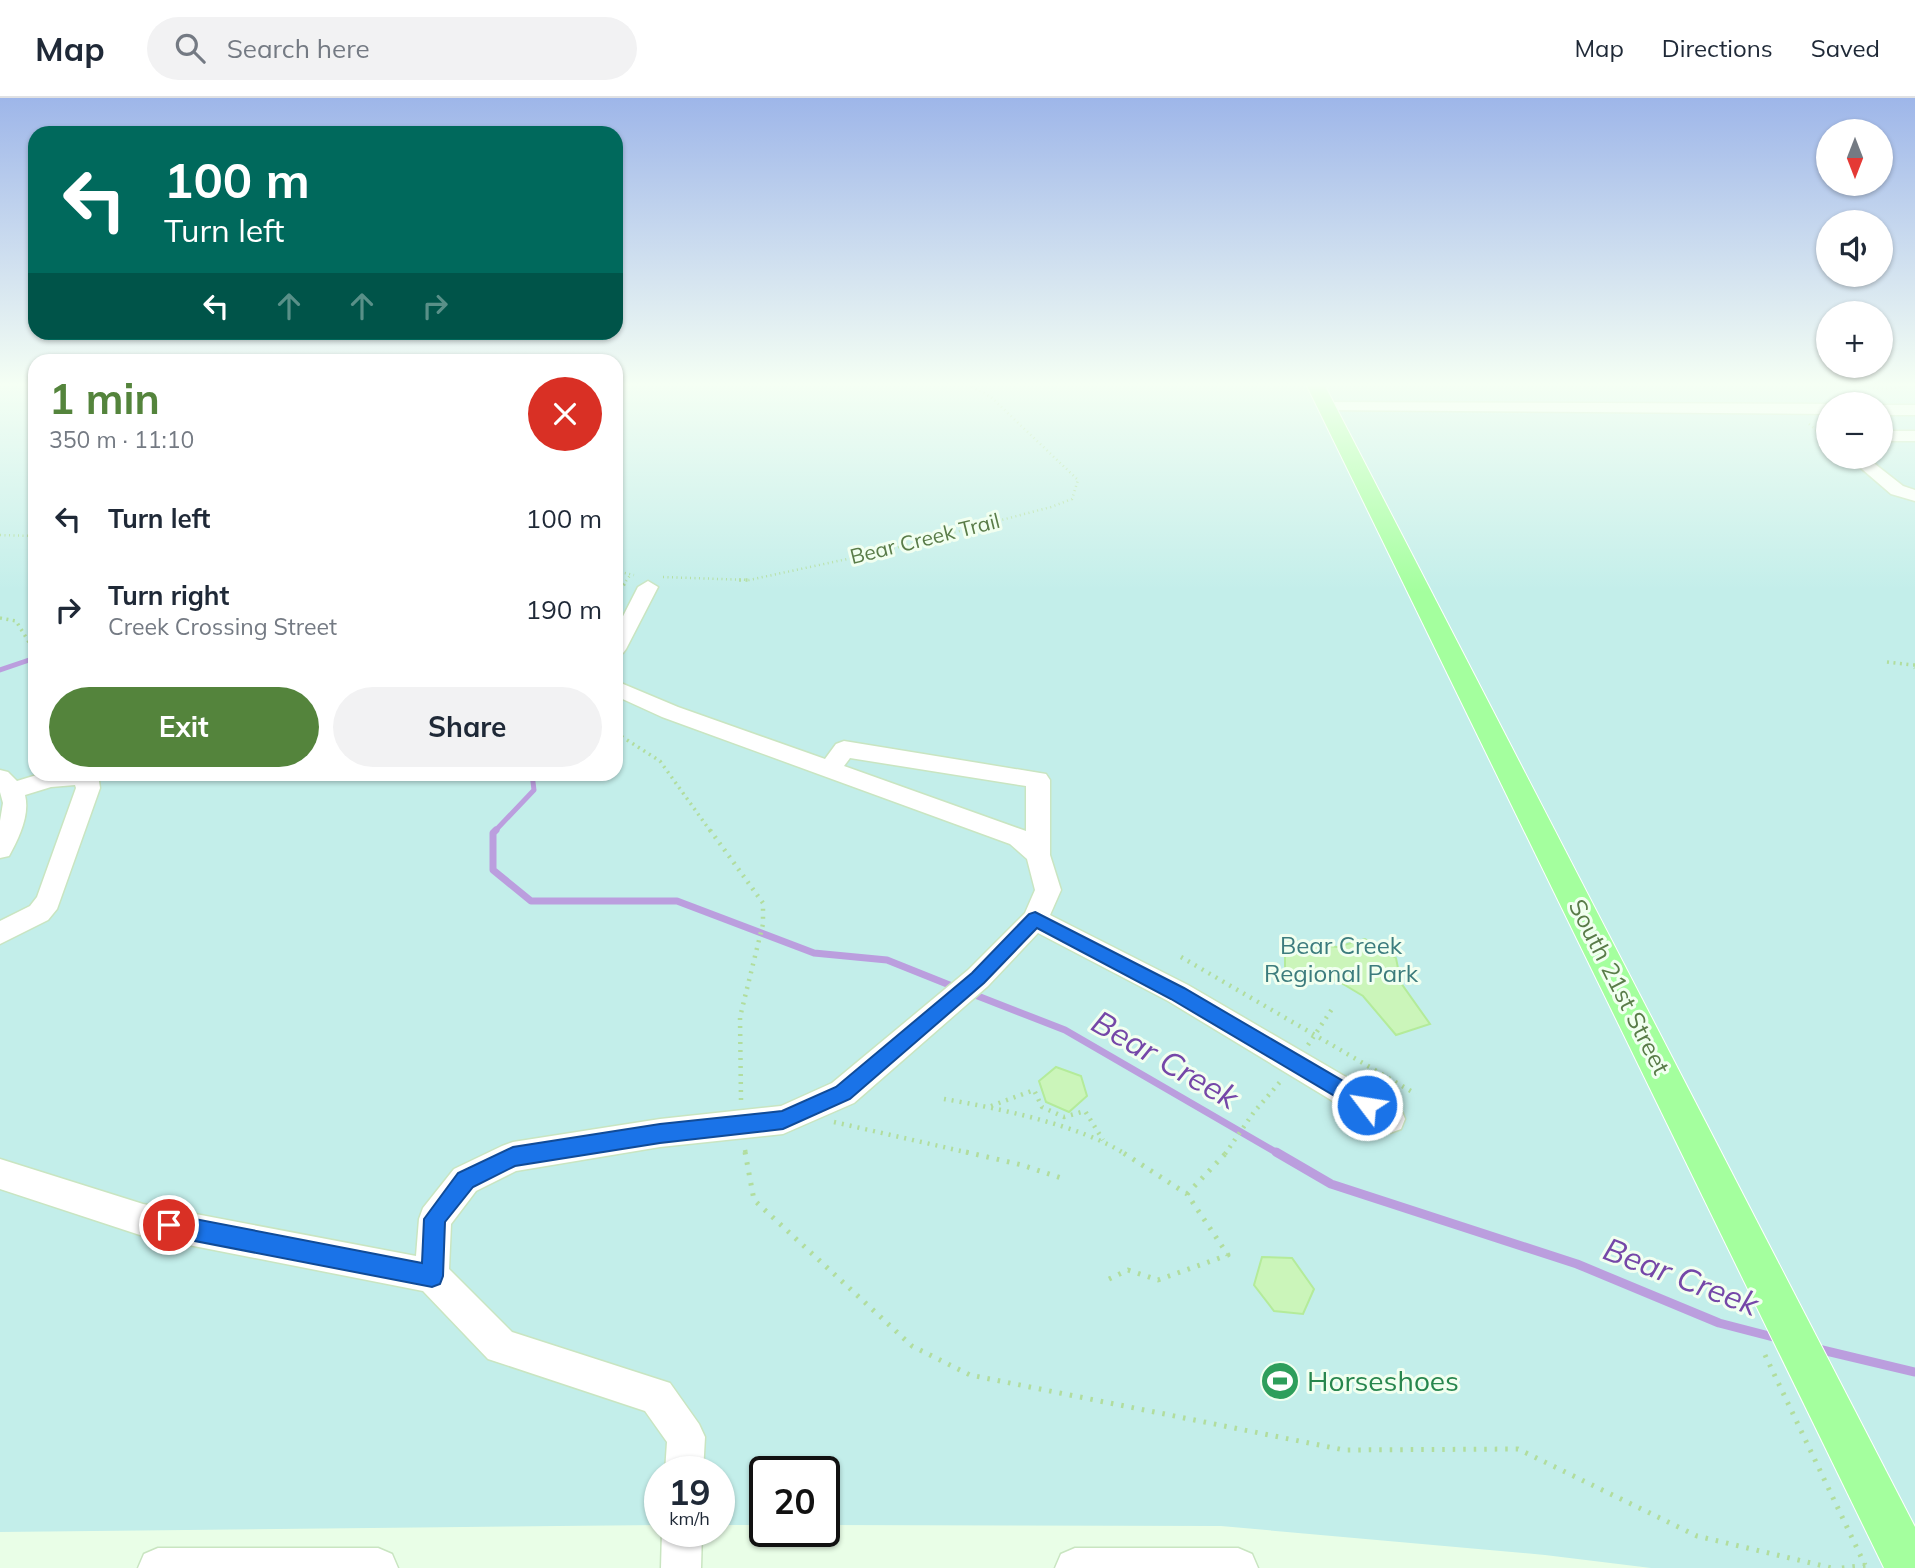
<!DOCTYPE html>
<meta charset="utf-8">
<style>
:root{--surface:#fff;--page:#f2f2f3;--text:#1f2937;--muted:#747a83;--line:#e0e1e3;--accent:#54843c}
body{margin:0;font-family:Mulish,sans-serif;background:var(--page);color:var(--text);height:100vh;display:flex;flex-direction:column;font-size:26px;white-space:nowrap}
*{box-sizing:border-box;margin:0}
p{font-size:23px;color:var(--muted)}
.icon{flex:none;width:38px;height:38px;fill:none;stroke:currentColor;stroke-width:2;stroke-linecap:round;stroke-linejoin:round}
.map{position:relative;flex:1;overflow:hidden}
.drawer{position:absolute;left:28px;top:256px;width:595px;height:427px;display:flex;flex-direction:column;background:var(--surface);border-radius:21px;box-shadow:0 2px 5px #0004}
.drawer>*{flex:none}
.top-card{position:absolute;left:28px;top:28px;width:595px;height:214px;border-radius:21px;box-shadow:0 2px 5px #0004;background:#00695c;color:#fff;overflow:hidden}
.needle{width:46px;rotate:180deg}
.buttons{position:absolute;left:1816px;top:21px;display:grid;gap:14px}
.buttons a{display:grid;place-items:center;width:77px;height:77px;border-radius:50%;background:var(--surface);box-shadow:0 2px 5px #0004;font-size:35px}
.speed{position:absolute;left:644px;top:1358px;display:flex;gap:14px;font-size:35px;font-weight:700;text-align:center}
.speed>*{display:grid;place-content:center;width:91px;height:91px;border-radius:50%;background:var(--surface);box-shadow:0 2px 5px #0004;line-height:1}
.speed small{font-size:18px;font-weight:400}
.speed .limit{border:4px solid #111;border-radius:10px;background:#fff;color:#111}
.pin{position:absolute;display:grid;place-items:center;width:60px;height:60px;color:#fff;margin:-30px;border:4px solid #fff;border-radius:50%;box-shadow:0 2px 7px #0007}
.me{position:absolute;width:77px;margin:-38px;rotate:301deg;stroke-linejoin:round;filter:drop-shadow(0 0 5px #0008)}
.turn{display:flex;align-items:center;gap:24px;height:147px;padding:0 21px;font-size:32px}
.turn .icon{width:91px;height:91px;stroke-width:2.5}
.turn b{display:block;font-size:49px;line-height:60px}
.lanes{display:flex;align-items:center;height:66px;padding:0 21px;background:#0003;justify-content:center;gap:35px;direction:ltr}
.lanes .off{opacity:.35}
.round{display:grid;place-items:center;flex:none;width:74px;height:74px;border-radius:37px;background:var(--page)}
.overview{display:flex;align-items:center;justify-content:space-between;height:119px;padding:0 21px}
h1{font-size:42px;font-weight:700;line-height:52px;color:var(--accent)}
.button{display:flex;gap:14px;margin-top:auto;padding:14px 21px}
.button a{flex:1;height:80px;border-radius:42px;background:var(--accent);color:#fff;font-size:28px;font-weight:700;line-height:80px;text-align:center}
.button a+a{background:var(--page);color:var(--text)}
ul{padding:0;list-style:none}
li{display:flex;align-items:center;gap:21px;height:91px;padding:0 21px}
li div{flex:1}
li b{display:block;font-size:26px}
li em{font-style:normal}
header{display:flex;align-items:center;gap:42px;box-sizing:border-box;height:98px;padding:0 35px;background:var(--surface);border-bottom:2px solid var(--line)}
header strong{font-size:33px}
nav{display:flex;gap:38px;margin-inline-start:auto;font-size:24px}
.search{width:490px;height:63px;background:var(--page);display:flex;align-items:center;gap:18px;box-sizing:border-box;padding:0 24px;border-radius:38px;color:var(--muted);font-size:26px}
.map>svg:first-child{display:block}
.green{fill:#c3eeea;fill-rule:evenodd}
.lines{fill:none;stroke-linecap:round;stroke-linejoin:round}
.stream-far2{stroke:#bb9ede;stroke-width:5}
.stream-far1{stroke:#bb9ede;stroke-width:7}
.stream{stroke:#bb9ede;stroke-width:9}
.building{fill:#cbf5ba;stroke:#b4eb9a;stroke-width:2}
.minor-casing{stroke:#c9e5c1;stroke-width:3}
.major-casing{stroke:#fff;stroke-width:2}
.path-far3{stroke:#b1dd9e;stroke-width:2.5;stroke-dasharray:1 3.5;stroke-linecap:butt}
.path-far2{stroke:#b1dd9e;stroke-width:3.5;stroke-dasharray:2 4.5;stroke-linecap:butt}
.path-far1{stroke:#b1dd9e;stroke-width:4.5;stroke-dasharray:2 6;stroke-linecap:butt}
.path{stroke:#b1dd9e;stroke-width:5;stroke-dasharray:2.5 8;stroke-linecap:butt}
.minor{fill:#fff;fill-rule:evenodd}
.major{fill:#a4ff9e;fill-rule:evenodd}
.route{fill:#1a73e8;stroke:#114b97;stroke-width:2}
.labels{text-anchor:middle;stroke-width:6;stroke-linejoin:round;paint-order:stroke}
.far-street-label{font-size:21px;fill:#597c48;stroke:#f1fff0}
.park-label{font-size:24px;fill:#3c7c7d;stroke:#f1fff0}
.street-label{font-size:24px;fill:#597c48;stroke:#f1fff0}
.near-leisure-label{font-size:28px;fill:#27864d;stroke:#f1fff0;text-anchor:start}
.near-water-label{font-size:32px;font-style:italic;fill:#7547a8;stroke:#f1fff0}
</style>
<header>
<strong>Map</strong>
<div class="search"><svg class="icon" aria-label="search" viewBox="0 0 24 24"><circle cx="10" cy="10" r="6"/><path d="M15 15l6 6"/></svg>Search here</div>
<nav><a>Map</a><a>Directions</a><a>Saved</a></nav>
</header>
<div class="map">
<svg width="1915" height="1470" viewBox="0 0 1915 1470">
<rect width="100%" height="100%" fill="#e9fee7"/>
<!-- green -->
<path class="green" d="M0,288H35V676H616V288H1915V1470H1651L1545,1457L1221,1428L824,1427V1374H765V1427H719V1374H660V1427L0,1434ZM1829,306H1881V359H1829Z"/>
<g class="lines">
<!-- stream-far2 -->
<path class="stream-far2" d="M0,572L35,560
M494,734L534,692L532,676"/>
<!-- stream-far1 -->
<path class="stream-far1" d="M496,732L493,735V772L531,803H677L814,855L887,862L957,890
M970,895L1065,932L1279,1056"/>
<!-- stream -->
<path class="stream" d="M1276,1054L1331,1086L1577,1166L1719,1225L1777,1240
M1818,1251L1915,1274"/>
</g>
<!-- building -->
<path class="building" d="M1365,841L1396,860L1401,885L1430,926L1396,937L1363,898L1338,883L1285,875V842L1337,849Z
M1056,969L1081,978L1087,998L1069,1014L1046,1004L1039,983Z
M1262,1159L1292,1160L1314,1191L1303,1216L1274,1213L1254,1187Z"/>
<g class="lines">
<defs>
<path id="minor" d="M1327,304L1829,306V316L1322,312L1319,309L1322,306Z
M1881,307H1915V317H1881Z
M1881,333H1915V343H1881Z
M1848,359H1866L1903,388L1915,392V403L1891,396Z
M648,483L658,489L626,551L623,555L616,557V532L638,489Z
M616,583L678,609L825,661L836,646L844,643L1046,676L1050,682V757L1061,792L1050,817L1188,887L1401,1011L1405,1021L1401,1031L1390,1035L1379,1031L1168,903L1038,835L988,888L854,1005L783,1036L660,1049L516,1073L476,1093L451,1126L449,1171L512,1234L670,1285L699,1326L705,1339L703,1374H665L667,1344L645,1313L488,1261L423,1193L143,1138L0,1091V1061L143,1106L416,1158L419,1121L423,1110L454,1071L502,1048L513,1044L660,1021L781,1008L832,985L968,872L1025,815L1035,792L1027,761L1010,746L662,619L616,598ZM850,660L1026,688V733L844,668Z
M0,672L8,674L17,683L40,676H92L99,683L100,690L57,811L48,822L0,846V823L30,808L37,799L76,690L75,687L51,689L25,697C30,717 19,740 9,758L0,760V723L3,705L0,694Z
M662,1433H702L701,1470H661Z
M158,1450H378L392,1456L398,1470H138L144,1456Z
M1075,1450H1238L1252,1456L1258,1470H1055L1061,1456Z"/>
<path id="major" d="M1307,288H1325L1915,1429V1470H1884Z"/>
</defs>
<!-- minor casing -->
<use href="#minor" class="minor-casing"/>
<!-- major casing -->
<use href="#major" class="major-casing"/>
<!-- path-far3 -->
<path class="path-far3" d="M1855,288L1885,291L1908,288
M1840,306H1871
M1809,326L1829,343
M0,437L35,438
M616,473L634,477
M663,479L749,482L880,454L1051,409L1072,401L1078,382L991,299L971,288
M626,483L631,476"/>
<!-- path-far2 -->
<path class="path-far2" d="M739,482H751
M616,498L627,482
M0,520L16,523L35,554
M1887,564L1912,567
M1915,567H1912L1915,570
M616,635L660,663L711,734"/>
<!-- path-far1 -->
<path class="path-far1" d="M710,732L763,805V826L740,919L741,1002
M1181,859L1416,996
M1308,947L1334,908
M944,1001C997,1010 1080,1027 1125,1056
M991,1008L1034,992L1042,1009L1064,1019L1085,1013L1103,1042
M834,1024L974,1056
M745,1052L746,1056
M1225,1056L1254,1014L1280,984"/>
<!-- path -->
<path class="path" d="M745,1054L754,1102L912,1248L970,1277L1344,1352L1518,1351L1697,1438L1832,1470
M966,1054L1022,1067L1064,1081
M1187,1096L1227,1054
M1109,1181L1128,1172L1158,1182L1228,1157L1187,1096L1122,1054
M1765,1257L1865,1467
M1842,1470L1868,1467"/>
<!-- minor -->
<use href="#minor" class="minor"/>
<!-- major -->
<use href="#major" class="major"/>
</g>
<!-- sky -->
<linearGradient id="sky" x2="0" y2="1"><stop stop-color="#9eb6e9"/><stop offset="0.58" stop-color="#f5fff4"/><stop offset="1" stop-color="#f5fff4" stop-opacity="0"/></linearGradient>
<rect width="1915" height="494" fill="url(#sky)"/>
<!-- route -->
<path class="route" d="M1035,814L1184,890L1374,1001L1377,1007L1374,1013L1367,1016L1360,1013L1171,901L1037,830L984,885L850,1001L783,1031L660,1045L515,1068L473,1089L445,1124L443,1178L440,1186L432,1189L169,1138L161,1134L158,1127L161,1120L169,1116L422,1165L424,1121L458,1075L513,1049L660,1026L782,1013L836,989L972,875L1029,816Z"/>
<!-- icons -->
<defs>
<symbol id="stadium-disc" viewBox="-11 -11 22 22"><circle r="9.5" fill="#2e9e5b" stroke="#f1fff0"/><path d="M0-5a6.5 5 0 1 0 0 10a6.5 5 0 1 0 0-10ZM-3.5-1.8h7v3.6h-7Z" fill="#fff"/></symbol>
</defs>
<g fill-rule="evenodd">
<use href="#stadium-disc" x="1258" y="1261" width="44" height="44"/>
</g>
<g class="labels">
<!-- far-street labels -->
<g class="far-street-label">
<text transform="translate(925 441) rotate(-14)" y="7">Bear Creek Trail</text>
</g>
<!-- park labels -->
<g class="park-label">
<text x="1341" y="856">Bear Creek<tspan x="1341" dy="28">Regional Park</tspan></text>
</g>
<!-- street labels -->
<g class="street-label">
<text transform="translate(1619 889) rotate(63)" y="8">South 21st Street</text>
</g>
<!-- near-leisure labels -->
<g class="near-leisure-label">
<text x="1307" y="1293">Horseshoes</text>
</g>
<!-- near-water labels -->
<g class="near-water-label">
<text transform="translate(1165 962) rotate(30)" y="11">Bear Creek</text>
<text transform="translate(1681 1179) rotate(21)" y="11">Bear Creek</text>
</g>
</g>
</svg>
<div class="buttons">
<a><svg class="needle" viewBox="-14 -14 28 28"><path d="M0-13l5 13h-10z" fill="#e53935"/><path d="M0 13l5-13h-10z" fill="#747a83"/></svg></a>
<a><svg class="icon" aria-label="sound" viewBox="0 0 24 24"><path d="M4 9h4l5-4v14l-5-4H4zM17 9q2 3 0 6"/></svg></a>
<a>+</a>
<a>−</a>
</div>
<div class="speed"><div>19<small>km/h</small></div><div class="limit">20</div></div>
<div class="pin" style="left:169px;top:1127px;background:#d93025"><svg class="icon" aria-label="arrive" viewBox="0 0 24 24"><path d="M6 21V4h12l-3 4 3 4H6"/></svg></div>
<svg class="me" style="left:1367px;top:1007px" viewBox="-20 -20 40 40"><circle r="17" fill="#1a73e8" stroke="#fff" stroke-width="3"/><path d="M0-11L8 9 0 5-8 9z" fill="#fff"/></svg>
<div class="top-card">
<div class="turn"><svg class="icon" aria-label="left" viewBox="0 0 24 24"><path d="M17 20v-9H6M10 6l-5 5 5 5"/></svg><div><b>100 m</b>Turn left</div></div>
<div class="lanes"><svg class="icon" aria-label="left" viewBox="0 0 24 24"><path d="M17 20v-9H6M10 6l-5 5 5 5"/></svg><svg class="icon off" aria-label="ahead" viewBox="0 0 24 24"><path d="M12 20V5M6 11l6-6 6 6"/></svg><svg class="icon off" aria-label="ahead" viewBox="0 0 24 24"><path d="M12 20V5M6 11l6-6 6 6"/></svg><svg class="icon off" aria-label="right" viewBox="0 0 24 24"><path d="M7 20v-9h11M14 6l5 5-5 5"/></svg></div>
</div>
<section class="drawer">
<div class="overview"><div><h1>1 min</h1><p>350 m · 11:10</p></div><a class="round" style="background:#d93025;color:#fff"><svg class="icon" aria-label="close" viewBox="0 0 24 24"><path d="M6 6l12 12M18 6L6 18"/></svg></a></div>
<ul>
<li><svg class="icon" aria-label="left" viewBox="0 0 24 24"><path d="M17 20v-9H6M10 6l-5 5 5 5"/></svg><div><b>Turn left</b></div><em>100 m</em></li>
<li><svg class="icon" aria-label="right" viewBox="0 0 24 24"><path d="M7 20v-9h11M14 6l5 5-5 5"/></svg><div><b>Turn right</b><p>Creek Crossing Street</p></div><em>190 m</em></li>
</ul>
<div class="button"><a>Exit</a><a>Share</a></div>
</section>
</div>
